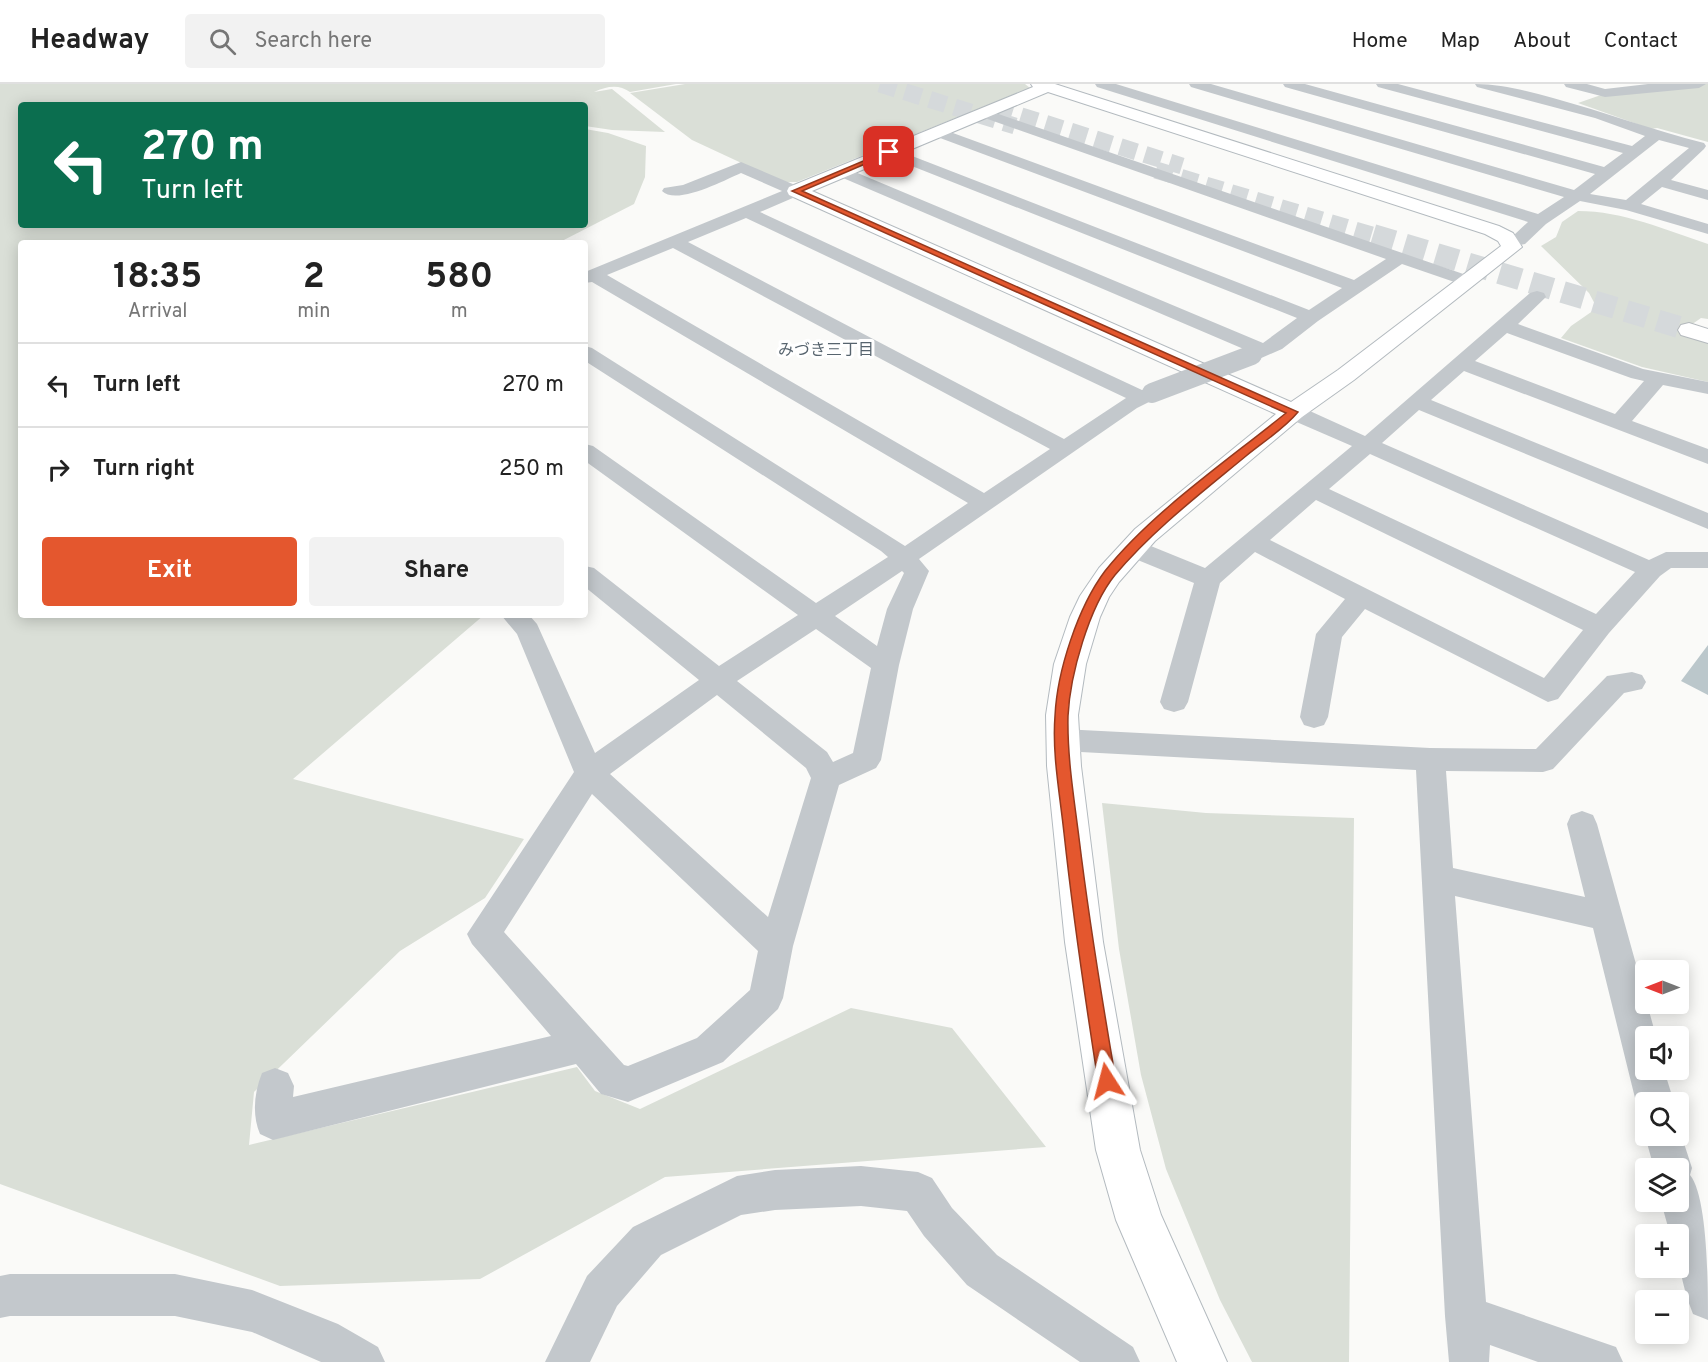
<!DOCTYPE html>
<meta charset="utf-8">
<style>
:root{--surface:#fff;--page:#f2f2f2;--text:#222;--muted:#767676;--line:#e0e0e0;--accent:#e4572e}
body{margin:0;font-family:Overpass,"Noto Sans JP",sans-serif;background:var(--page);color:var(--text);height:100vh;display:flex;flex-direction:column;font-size:22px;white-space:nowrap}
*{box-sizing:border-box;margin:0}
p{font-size:20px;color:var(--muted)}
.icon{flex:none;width:33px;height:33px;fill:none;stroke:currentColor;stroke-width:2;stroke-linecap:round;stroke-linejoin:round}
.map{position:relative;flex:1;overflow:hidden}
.drawer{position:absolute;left:18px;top:156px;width:570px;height:378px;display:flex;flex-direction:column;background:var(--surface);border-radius:6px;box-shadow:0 3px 15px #0003}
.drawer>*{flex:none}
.banner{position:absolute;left:18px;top:18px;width:570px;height:126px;border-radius:6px;box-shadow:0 3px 15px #0003;background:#0b6e4f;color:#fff;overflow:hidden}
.needle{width:39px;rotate:270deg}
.buttons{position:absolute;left:1635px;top:876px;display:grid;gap:12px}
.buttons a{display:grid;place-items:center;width:54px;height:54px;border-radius:6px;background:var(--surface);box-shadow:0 3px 15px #0003;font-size:30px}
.pin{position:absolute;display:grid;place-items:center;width:51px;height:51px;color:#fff;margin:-26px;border-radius:12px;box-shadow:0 3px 9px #0006}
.me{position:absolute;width:66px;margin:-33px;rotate:351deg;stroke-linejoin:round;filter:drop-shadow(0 0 4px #0008)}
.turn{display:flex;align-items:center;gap:21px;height:126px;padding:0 24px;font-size:27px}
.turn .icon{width:78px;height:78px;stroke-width:2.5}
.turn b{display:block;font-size:42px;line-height:51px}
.eta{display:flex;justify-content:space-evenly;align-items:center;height:102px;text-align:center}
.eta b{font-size:36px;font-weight:700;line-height:42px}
.action{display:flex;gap:12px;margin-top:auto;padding:12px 24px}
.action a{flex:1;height:69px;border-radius:6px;background:var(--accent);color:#fff;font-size:24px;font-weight:700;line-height:69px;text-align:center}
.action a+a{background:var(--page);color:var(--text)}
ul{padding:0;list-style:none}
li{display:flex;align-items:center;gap:18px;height:84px;padding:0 24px;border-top:2px solid var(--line)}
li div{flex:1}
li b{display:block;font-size:22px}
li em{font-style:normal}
header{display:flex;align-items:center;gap:36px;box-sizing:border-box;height:84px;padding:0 30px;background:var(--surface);border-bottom:2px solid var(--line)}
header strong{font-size:28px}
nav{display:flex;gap:33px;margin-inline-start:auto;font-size:21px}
.search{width:420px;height:54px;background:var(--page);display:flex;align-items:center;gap:15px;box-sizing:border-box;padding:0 21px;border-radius:6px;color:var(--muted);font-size:22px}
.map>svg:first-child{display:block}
.green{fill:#dadfd7}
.water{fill:#bbc7cb}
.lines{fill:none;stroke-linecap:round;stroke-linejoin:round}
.highway-tunnel-far1{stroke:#d5d9db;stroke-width:17;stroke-dasharray:17 9;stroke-linecap:butt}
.highway-tunnel{stroke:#d5d9db;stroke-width:22;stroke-dasharray:22 11;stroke-linecap:butt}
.secondary-casing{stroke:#b3babf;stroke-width:2}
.highway-casing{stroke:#b4b9bd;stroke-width:2}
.street{fill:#c3c8cc;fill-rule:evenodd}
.secondary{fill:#fff;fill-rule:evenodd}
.highway{fill:#fff;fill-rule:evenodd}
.street-bridge{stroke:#c3c8cc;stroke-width:20}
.wall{fill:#929a9f}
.shaded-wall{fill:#777d82}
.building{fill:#aab3b9;stroke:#777d82;stroke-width:1.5}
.route{fill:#e4572e;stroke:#94391e;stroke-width:1.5}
.labels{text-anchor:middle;stroke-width:6;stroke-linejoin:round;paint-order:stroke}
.far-neighbourhood-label{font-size:16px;fill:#57646e;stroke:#fff}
</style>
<header>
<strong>Headway</strong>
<div class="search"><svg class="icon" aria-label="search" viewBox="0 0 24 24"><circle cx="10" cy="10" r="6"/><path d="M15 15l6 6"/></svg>Search here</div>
<nav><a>Home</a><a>Map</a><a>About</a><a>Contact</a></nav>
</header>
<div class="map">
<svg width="1708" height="1278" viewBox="0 0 1708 1278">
<rect width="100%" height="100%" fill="#fafaf8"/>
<!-- green -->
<path class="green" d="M0,0H676L630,8C619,0 607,2 594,8L612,5L665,48L612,46L585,42V21H575L577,19L573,21H21V141H585V45L608,49L646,62L645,93L634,120L558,159H21V531H484L293,695L524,755L485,814L400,867L254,1008L249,1061L577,983L595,1007L640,1025L851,924L952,944L1046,1063L665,1093L480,1195L280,1202L0,1100Z
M685,0H1025L1030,4L797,98H782L692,56L630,9Z
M1653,0H1708V58L1657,44L1651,45L1578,19L1601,11Z
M1578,127C1623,127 1666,146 1708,160V235L1701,234L1681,248L1708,259V298L1642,283L1561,254L1571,242L1597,224L1589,209L1541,162L1556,153L1562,138Z
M1102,719L1206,729L1354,734L1349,1278H1252L1220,1216L1166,1085L1141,991L1119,865Z"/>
<!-- water -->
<path class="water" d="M1708,561V611L1681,597Z"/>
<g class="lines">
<!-- highway-tunnel-far1 -->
<path class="highway-tunnel-far1" d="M880,0L1015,42
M996,24L1182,82
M1156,86L1378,153"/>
<!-- highway-tunnel -->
<path class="highway-tunnel" d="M1373,151L1689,246"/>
<defs>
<path id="secondary" d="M1031,0H1055L1499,142L1513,149L1522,163L1354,296L1302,333L1155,457L1119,498L1109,513L1100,533L1086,580L1078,631L1081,682L1103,858L1140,1066L1161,1131L1227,1278H1177L1116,1136L1096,1066L1065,858L1047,682L1046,631L1054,580L1070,533L1080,512L1099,484L1135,445L1276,330L789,111L787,107L789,103L1033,3ZM1048,8L1485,150L1498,157L1501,162L1338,286L1291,318L812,107Z"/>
<path id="highway" d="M1689,239L1708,245V259L1681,251L1678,246L1681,241Z"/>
</defs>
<!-- secondary casing -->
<use href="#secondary" class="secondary-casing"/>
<!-- highway casing -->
<use href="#highway" class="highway-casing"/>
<!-- street -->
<path class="street" d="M1095,0H1116L1538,130L1564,113L1191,3L1189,0H1211L1574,106L1595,90L1285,3L1283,0H1305L1604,83L1623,69L1378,3L1376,0H1398L1632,62L1645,52L1595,34L1477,3L1475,0C1502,0 1526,7 1553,14C1604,28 1653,46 1704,59L1706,62L1704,65L1671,96L1708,106V116L1662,103L1641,120L1708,140V150L1626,126L1580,117L1546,140L1525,160L1510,163L1504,162L1501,158L1504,154L1513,152L1528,138L1097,3ZM1659,56L1689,64L1626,116L1590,110Z
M1564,0H1587L1605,5L1648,0H1706L1699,4L1605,13L1566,3Z
M984,25L1472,193L1475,197L1472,201L1466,202L1402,180L1318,237L1282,265L1259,275H1245L1242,271L1246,266L836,91L834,88L842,83L848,85L1263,259L1297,234L884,71L881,68L884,65H894L1309,226L1342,204L932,51L930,48L932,45H942L1354,196L1386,175L979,32L977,29Z
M741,78L802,104L804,107L802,110L760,128L1142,306L1152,303L1159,305L1162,309L1159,313L1137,324L919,475L929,487L913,525L899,581L881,676L876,684L839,701L793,862L783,914L778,925L723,978L628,1018L601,1010L576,980L273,1056L260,1050C252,1031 254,1009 262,989L275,984L288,989L294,1002L293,1013L551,952L472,860L467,850L574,688L517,550L501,531H529L537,540L595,669L699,596L585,503V482L594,484L719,582L798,531L585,377V360L593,362L816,519L888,473L881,467L585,277V262L592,264L905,462L968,419L592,198L585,199V188L782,107L741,89C725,96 676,122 662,107L664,104L683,101ZM746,134L1126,314L1064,355L688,158ZM673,164L1050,365L984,409L607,191ZM902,487L904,489L887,525L877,562L835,532ZM816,545L871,584L853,669L833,678L827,668L737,597ZM717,611L806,684L811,694L768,833L610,690ZM592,710L758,867L750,906L697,954L628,982L624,981L504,848Z
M1537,207L1544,209L1546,213L1518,240L1643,285L1708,298V310L1663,301L1632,337L1708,365V380L1464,287L1431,316L1708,429V445L1419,326L1382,359L1649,476L1666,468H1708V484H1671L1660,492L1609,549L1558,615L1548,618L1365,525L1342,553L1328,633L1324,641L1314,644L1304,641L1300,633L1316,550L1345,515L1255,468L1220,499L1188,618L1184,625L1174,628L1164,625L1160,618L1194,499L1123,470L1120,464L1123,458L1132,456L1141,458L1205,484L1352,362L1285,333L1282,328L1285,323L1293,322L1301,323L1365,352L1530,209ZM1507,249L1631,294L1644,297L1615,330L1475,277ZM1370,370L1635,488L1596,530L1329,405ZM1316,416L1583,546L1544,594L1270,456Z
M1632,588L1642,591L1646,598L1642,605L1624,609L1553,685L1543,688L1446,687L1453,784L1585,813L1567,740L1571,731L1582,727L1593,731L1597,740L1656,952H1646V986H1664L1674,1018H1646V1033L1642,1031L1636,1018L1593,844L1455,812L1486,1218L1616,1263L1623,1278H1538L1490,1261L1489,1278H1449L1445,1232L1416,686L1062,667L1052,664L1048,656L1052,648L1062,645L1430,664L1536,665L1607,592Z
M1678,1041L1692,1084L1690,1091C1708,1113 1708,1203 1708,1236L1693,1230C1682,1203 1678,1179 1678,1150H1670L1661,1118H1678V1084H1654L1645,1052H1678Z
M861,1082L918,1088L932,1094L952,1124L997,1171L1133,1263L1140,1278H1080L967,1201L924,1152L907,1127L861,1122L775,1126L741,1131L661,1171L617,1222L590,1278H545L587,1192L633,1143L737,1092L775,1086Z
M10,1190H175L252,1206L338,1240L378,1263L385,1278H321L252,1248L175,1232H10L0,1234V1192Z"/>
<!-- secondary -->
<use href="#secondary" class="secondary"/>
<!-- highway -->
<use href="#highway" class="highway"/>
<!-- street-bridge -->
<path class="street-bridge" d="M1152,309L1252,271"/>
</g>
<!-- wall -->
<path class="wall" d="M879,52L902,53L888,60L879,56Z"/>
<!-- shaded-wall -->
<path class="shaded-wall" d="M902,49V53L888,60V56Z"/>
<!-- building -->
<path class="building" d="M893,46L902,49L888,56L879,52Z"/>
<!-- route -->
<path class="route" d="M887,67L893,68L802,107L1298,328C1284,345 1263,358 1246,372C1200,410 1153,446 1115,491C1089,523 1070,591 1068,632C1067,672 1074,714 1079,754C1089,836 1102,916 1116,997L1113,1003L1107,1006L1100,1003L1098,997C1085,914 1073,832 1064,749C1060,711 1052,670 1055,632C1057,587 1078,523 1105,487C1152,428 1227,377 1286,329L792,107Z"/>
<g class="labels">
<!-- far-neighbourhood labels -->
<g class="far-neighbourhood-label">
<text x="826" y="271">みづき三丁目</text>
</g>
</g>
</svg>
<div class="buttons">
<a><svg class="needle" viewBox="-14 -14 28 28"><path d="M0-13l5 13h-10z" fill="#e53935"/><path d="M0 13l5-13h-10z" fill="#767676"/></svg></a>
<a><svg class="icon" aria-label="sound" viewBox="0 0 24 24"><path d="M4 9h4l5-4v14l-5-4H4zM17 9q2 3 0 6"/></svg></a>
<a><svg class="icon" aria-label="search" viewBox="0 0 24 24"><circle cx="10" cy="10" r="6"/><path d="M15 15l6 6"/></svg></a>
<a><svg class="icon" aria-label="layers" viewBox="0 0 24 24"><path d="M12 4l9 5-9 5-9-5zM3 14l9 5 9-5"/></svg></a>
<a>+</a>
<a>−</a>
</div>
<div class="pin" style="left:889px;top:68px;background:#d93025"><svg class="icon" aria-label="arrive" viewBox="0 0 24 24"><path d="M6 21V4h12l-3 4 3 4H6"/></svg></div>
<svg class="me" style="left:1107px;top:997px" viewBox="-20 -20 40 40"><path d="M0-17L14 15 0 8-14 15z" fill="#e4572e" stroke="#fff" stroke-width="4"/></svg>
<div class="banner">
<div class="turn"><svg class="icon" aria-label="left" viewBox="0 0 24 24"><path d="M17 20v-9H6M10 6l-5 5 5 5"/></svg><div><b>270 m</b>Turn left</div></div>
</div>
<section class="drawer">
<div class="eta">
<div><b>18:35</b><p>Arrival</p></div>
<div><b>2</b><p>min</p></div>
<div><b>580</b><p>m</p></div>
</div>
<ul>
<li><svg class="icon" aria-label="left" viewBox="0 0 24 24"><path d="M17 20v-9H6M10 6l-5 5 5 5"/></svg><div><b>Turn left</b></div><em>270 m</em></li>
<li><svg class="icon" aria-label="right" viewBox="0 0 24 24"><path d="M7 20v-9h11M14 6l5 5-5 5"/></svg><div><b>Turn right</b></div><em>250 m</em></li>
</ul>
<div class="action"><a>Exit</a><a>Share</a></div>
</section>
</div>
